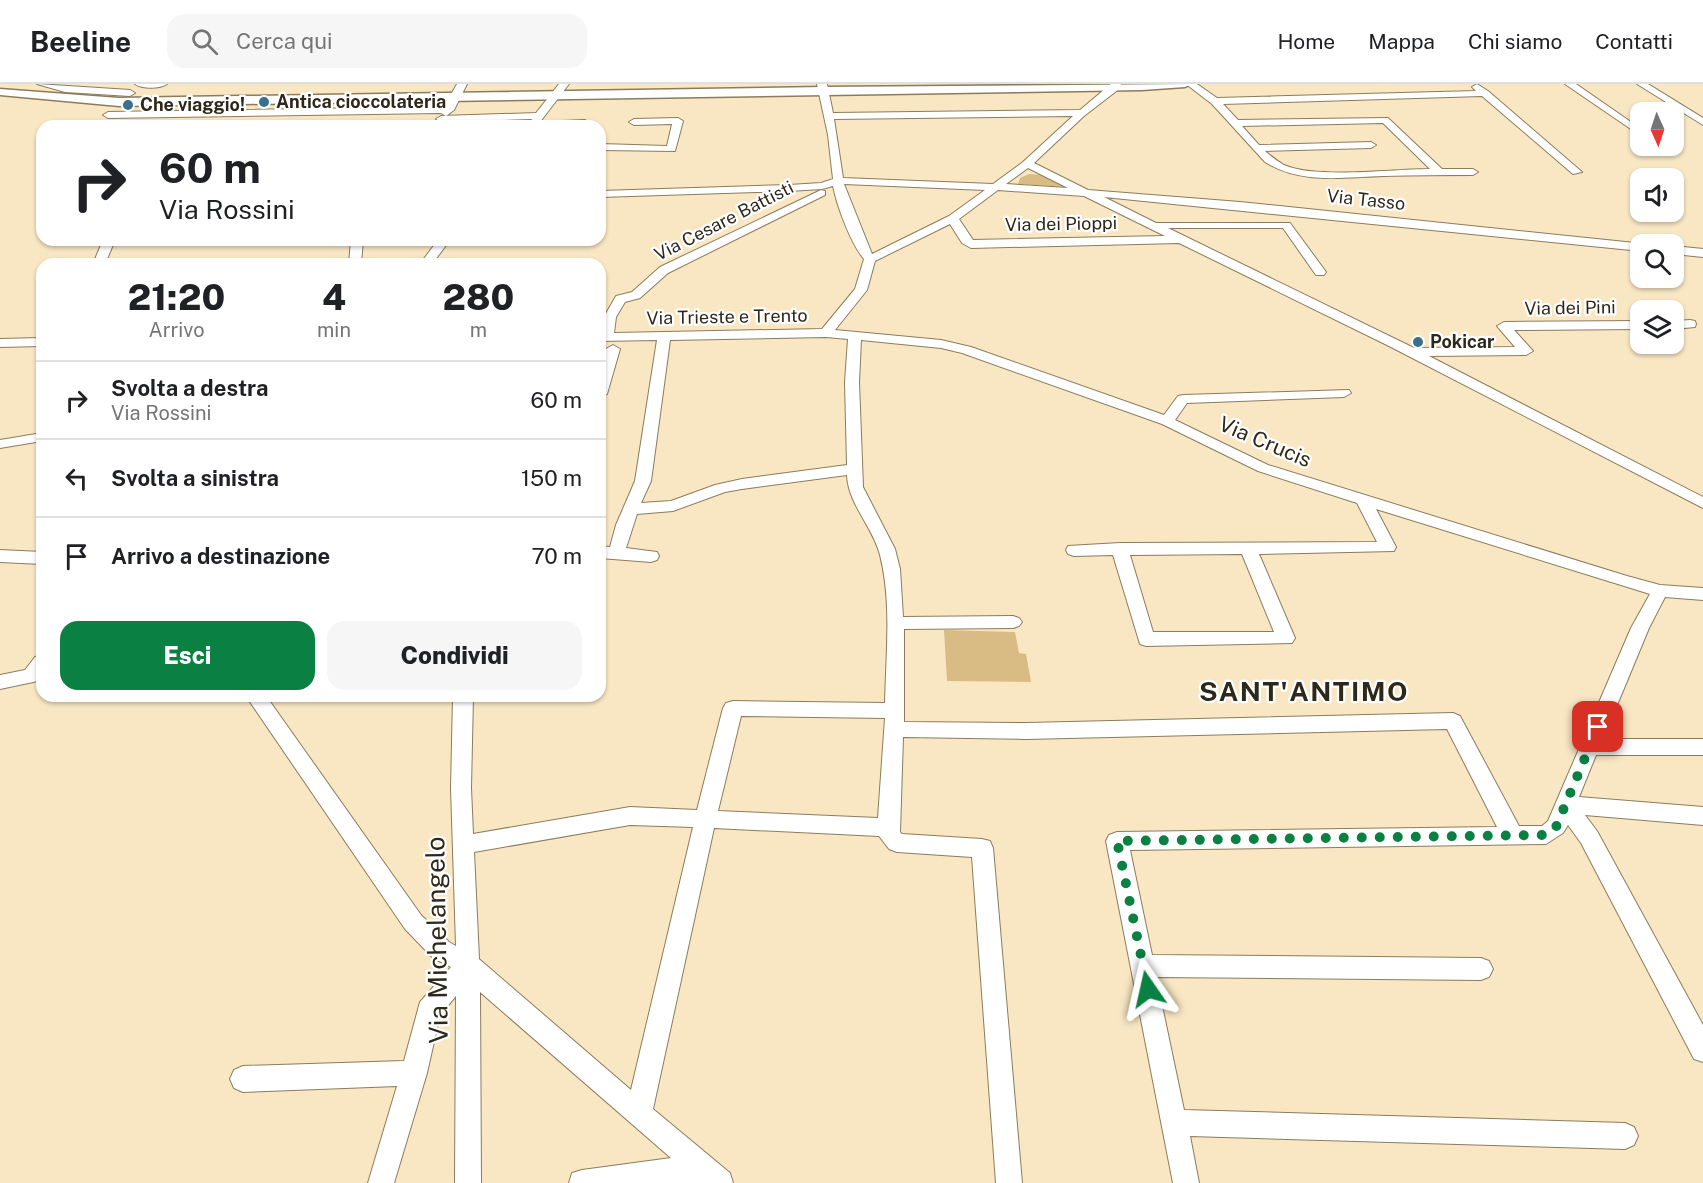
<!DOCTYPE html>
<html lang="it">
<style>
:root{--surface:#fff;--page:#f6f6f6;--text:#202124;--muted:#757577;--line:#e0e0e0;--accent:#0b8043}
body{margin:0;font-family:"Public Sans",sans-serif;background:var(--page);color:var(--text);height:100vh;display:flex;flex-direction:column;font-size:22px;white-space:nowrap}
*{box-sizing:border-box;margin:0}
p{font-size:20px;color:var(--muted)}
.icon{flex:none;width:33px;height:33px;fill:none;stroke:currentColor;stroke-width:2;stroke-linecap:round;stroke-linejoin:round}
.map{position:relative;flex:1;overflow:hidden}
.side{position:absolute;left:36px;top:174px;width:570px;height:444px;display:flex;flex-direction:column;background:var(--surface);border-radius:18px;box-shadow:0 2px 4px #0004}
.side>*{flex:none}
.hud{position:absolute;left:36px;top:36px;width:570px;height:126px;border-radius:18px;box-shadow:0 2px 4px #0004;background:#fff;color:var(--text);overflow:hidden}
.needle{width:39px;rotate:177deg}
.buttons{position:absolute;left:1630px;top:18px;display:grid;gap:12px}
.buttons a{display:grid;place-items:center;width:54px;height:54px;border-radius:12px;background:var(--surface);box-shadow:0 2px 4px #0004;font-size:30px}
.pin{position:absolute;display:grid;place-items:center;width:51px;height:51px;color:#fff;margin:-26px;border-radius:12px;box-shadow:0 3px 9px #0006}
.me{position:absolute;width:66px;margin:-33px;rotate:349deg;stroke-linejoin:round;filter:drop-shadow(0 0 4px #0008)}
.turn{display:flex;align-items:center;gap:21px;height:126px;padding:0 24px;font-size:27px}
.turn .icon{width:78px;height:78px;stroke-width:2.5}
.turn b{display:block;font-size:42px;line-height:51px}
.eta{display:flex;justify-content:space-evenly;align-items:center;height:102px;text-align:center}
.eta b{font-size:36px;font-weight:800;line-height:42px}
.button{display:flex;gap:12px;margin-top:auto;padding:12px 24px}
.button a{flex:1;height:69px;border-radius:18px;background:var(--accent);color:#fff;font-size:24px;font-weight:800;line-height:69px;text-align:center}
.button a+a{background:var(--page);color:var(--text)}
ul{padding:0;list-style:none}
li{display:flex;align-items:center;gap:18px;height:78px;padding:0 24px;border-top:2px solid var(--line)}
li div{flex:1}
li b{display:block;font-size:22px}
li em{font-style:normal}
header{display:flex;align-items:center;gap:36px;box-sizing:border-box;height:84px;padding:0 30px;background:var(--surface);border-bottom:2px solid var(--line)}
header strong{font-size:28px}
nav{display:flex;gap:33px;margin-inline-start:auto;font-size:21px}
.search{width:420px;height:54px;background:var(--page);display:flex;align-items:center;gap:15px;box-sizing:border-box;padding:0 21px;border-radius:18px;color:var(--muted);font-size:22px}
.map>svg:first-child{display:block}
.green{fill:#d8bc84}
.lines{fill:none;stroke-linecap:round;stroke-linejoin:round}
.minor-casing{stroke:#8c7c5c;stroke-width:2}
.tertiary-casing{stroke:#8c7c5c;stroke-width:3}
.minor{fill:#fff;fill-rule:evenodd}
.tertiary{fill:#fff;fill-rule:evenodd}
.route{stroke:#0b8043;stroke-width:10;stroke-dasharray:0 18}
.poi-dot{fill:#39708b;stroke:#fff;stroke-width:2}
.labels{text-anchor:middle;stroke-width:4.5;stroke-linejoin:round;paint-order:stroke}
.far-poi-label{font-size:18px;font-weight:bold;fill:#2e281a;stroke:#fff;text-anchor:start}
.far-street-label{font-size:18px;fill:#2e281a;stroke:#fff}
.street-label{font-size:21px;fill:#2e281a;stroke:#fff}
.near-street-label{font-size:26px;fill:#2e281a;stroke:#fff}
.district-label{font-size:27px;font-weight:bold;letter-spacing:1.5px;fill:#2e281a;stroke:#fff}
</style>
<header>
<strong>Beeline</strong>
<div class="search"><svg class="icon" aria-label="search" viewBox="0 0 24 24"><circle cx="10" cy="10" r="6"/><path d="M15 15l6 6"/></svg>Cerca qui</div>
<nav><a>Home</a><a>Mappa</a><a>Chi siamo</a><a>Contatti</a></nav>
</header>
<div class="map">
<svg width="1703" height="1099" viewBox="0 0 1703 1099">
<rect width="100%" height="100%" fill="#f9e7c4"/>
<!-- green -->
<path class="green" d="M1029,90L1044,91L1068,103L1018,100L1020,94Z
M944,546L1015,548L1019,569L1026,570L1031,598L947,597Z"/>
<g class="lines">
<defs>
<path id="minor" d="M37,0L130,6L135,9L130,12L65,8Z
M135,0H167C160,5 142,5 135,0Z
M457,0H467L454,26L446,32L441,29L108,34L103,31L108,28L444,23Z
M559,0H569L540,38L585,36L590,39L588,41L528,42L532,35L441,38L436,35L441,32L536,29Z
M817,0H827L833,29L1080,26L1111,0H1121L1119,5L1084,32L1034,79L1088,106L1240,118L1645,160H1641V167L1104,113L1156,139H1290L1326,188L1324,191H1316L1283,144H1168L1414,264L1515,263L1497,242L1504,238L1641,237V245L1514,246L1533,267L1526,271L1429,272L1703,413V424L1389,262L1179,159L971,164L962,159L950,140L875,177L867,206L835,246L941,256L971,263L1164,331L1178,312L1183,311L1349,306L1351,309L1344,313L1187,319L1175,336L1268,381L1627,492L1660,501L1703,504V516L1665,513L1649,544L1603,655H1703V671H1596L1579,713L1703,723V741L1585,731L1597,747L1703,941V978L1694,975L1581,759L1568,741L1563,749L1546,760L1130,766L1152,871L1481,874L1489,877L1493,885L1489,893L1481,896L1156,893L1184,1026L1625,1039L1634,1043L1638,1052L1634,1061L1625,1065L1190,1052L1199,1099H1173L1106,757L1109,751L1117,748L1497,743L1447,645L1026,655L903,653L900,748L902,750L982,755L990,757L993,764L1022,1099H996L972,773L897,768L889,765L879,752L714,744L653,1025L730,1089L733,1099H569L572,1089L582,1086L671,1074L480,908L481,1099H455L456,912L440,931L427,989L394,1099H368L397,1002L243,1008L234,1004L230,995L234,986L243,982L404,977L420,918L451,883L433,874L405,845L246,612H266L421,831L449,858L456,862L451,704L453,612H473L471,704L473,750L630,723L697,726L723,624L726,619L733,617L885,619C886,571 892,518 880,471C873,443 848,420 847,391L742,405L725,408L673,427L637,430L626,464L657,468L659,472L657,476L651,478L600,474V462L610,463L616,441L635,397L657,256L600,257L604,233L616,212L632,208L660,183L821,106L825,107V111L668,189L640,214L625,218L616,233L614,249L822,245L855,205L864,175C851,160 837,122 833,102L822,105L789,107L600,113V107L789,101L821,99L833,95L828,51ZM1073,32L1023,78L993,100L843,94L834,35ZM1028,84L1068,104L1006,100ZM844,100L985,106L949,132L872,170ZM998,106L1084,112L1165,152L973,156L959,135ZM826,253L848,255L845,298L847,381L742,395L715,401L671,417L641,419L651,397L670,256ZM861,256L941,264L962,269L1162,340L1258,387L1357,419L1377,458L1120,459L1068,462L1066,466L1068,470L1074,472L1113,471L1140,560L1146,562L1292,559L1295,554L1259,470L1394,467L1396,463L1376,425L1650,510L1631,544L1548,737L1542,742H1519L1460,632L1453,629L1026,639L904,638V545L1013,544L1019,542L1022,538L1019,534L1013,532L903,533L900,485L895,465L863,403L859,298ZM1242,470L1274,548H1153L1130,471ZM741,632L885,634L878,734L718,727ZM630,741L693,743L631,1006L479,875L474,768Z
M1186,0H1197L1217,14L1476,7L1472,3L1477,0L1488,7L1582,88L1573,90L1482,12L1223,20L1238,36L1388,34L1442,85H1473L1478,88L1473,91C1443,91 1414,91 1384,92C1344,93 1301,101 1265,78L1212,20ZM1383,39L1430,85C1393,85 1315,95 1284,81C1277,77 1271,72 1265,67L1371,64L1376,61L1371,58L1259,61L1242,42Z
M1565,0H1576L1641,45V52Z
M1637,0H1648L1703,34V41Z
M678,34L683,37L675,67L600,66V60L667,62L672,40L634,41L629,38L634,35Z
M364,39H376L381,42H359Z
M1654,62H1665L1672,67L1663,69Z
M103,156H115L105,180H93Z
M351,156H363L361,180H349Z
M438,156H450L432,180H420Z
M1674,162L1703,165V173L1674,170Z
M1690,236L1695,237L1696,240L1695,243L1674,245V237Z
M42,254V262L0,263V255Z
M613,261L620,265L607,310L600,314V286L606,265Z
M42,349V357L0,364V356Z
M0,466L42,468V480L0,478Z
M42,571V591L38,597L0,605V591L25,586L35,573Z"/>
<path id="tertiary" d="M1191,0L1185,3L1142,6L119,22L0,11V5L119,14L823,3Z"/>
</defs>
<!-- minor casing -->
<use href="#minor" class="minor-casing"/>
<!-- tertiary casing -->
<use href="#tertiary" class="tertiary-casing"/>
<!-- minor -->
<use href="#minor" class="minor"/>
<!-- tertiary -->
<use href="#tertiary" class="tertiary"/>
</g>
<g class="lines">
<!-- route -->
<path class="route" d="M1148,905L1117,757L1545,751L1556,743L1598,643"/>
</g>
<!-- markers -->
<g class="poi-dot">
<circle cx="264" cy="18" r="6"/>
<circle cx="128" cy="21" r="6"/>
<circle cx="1418" cy="258" r="6"/>
</g>
<g class="labels">
<!-- far-poi labels -->
<g class="far-poi-label">
<text x="276" y="24">Antica cioccolateria</text>
<text x="140" y="27">Che viaggio!</text>
<text x="1430" y="264">Pokicar</text>
</g>
<!-- far-street labels -->
<g class="far-street-label">
<text transform="translate(1366 116) rotate(6)" y="6">Via Tasso</text>
<text transform="translate(724 137) rotate(-27)" y="6">Via Cesare Battisti</text>
<text transform="translate(1061 140) rotate(-1)" y="6">Via dei Pioppi</text>
<text transform="translate(1570 224) rotate(-1)" y="6">Via dei Pini</text>
<text transform="translate(727 233) rotate(-1)" y="6">Via Trieste e Trento</text>
</g>
<!-- street labels -->
<g class="street-label">
<text transform="translate(1265 358) rotate(23)" y="7">Via Crucis</text>
</g>
<!-- near-street labels -->
<g class="near-street-label">
<text transform="translate(437 856) rotate(-91)" y="9">Via Michelangelo</text>
</g>
<!-- district labels -->
<g class="district-label">
<text x="1304" y="617">SANT'ANTIMO</text>
</g>
</g>
</svg>
<div class="buttons">
<a><svg class="needle" viewBox="-14 -14 28 28"><path d="M0-13l5 13h-10z" fill="#e53935"/><path d="M0 13l5-13h-10z" fill="#757577"/></svg></a>
<a><svg class="icon" aria-label="sound" viewBox="0 0 24 24"><path d="M4 9h4l5-4v14l-5-4H4zM17 9q2 3 0 6"/></svg></a>
<a><svg class="icon" aria-label="search" viewBox="0 0 24 24"><circle cx="10" cy="10" r="6"/><path d="M15 15l6 6"/></svg></a>
<a><svg class="icon" aria-label="layers" viewBox="0 0 24 24"><path d="M12 4l9 5-9 5-9-5zM3 14l9 5 9-5"/></svg></a>
</div>
<div class="pin" style="left:1598px;top:643px;background:#d93025"><svg class="icon" aria-label="arrive" viewBox="0 0 24 24"><path d="M6 21V4h12l-3 4 3 4H6"/></svg></div>
<svg class="me" style="left:1148px;top:905px" viewBox="-20 -20 40 40"><path d="M0-17L14 15 0 8-14 15z" fill="#0b8043" stroke="#fff" stroke-width="4"/></svg>
<div class="hud">
<div class="turn"><svg class="icon" aria-label="right" viewBox="0 0 24 24"><path d="M7 20v-9h11M14 6l5 5-5 5"/></svg><div><b>60 m</b>Via Rossini</div></div>
</div>
<section class="side">
<div class="eta">
<div><b>21:20</b><p>Arrivo</p></div>
<div><b>4</b><p>min</p></div>
<div><b>280</b><p>m</p></div>
</div>
<ul>
<li><svg class="icon" aria-label="right" viewBox="0 0 24 24"><path d="M7 20v-9h11M14 6l5 5-5 5"/></svg><div><b>Svolta a destra</b><p>Via Rossini</p></div><em>60 m</em></li>
<li><svg class="icon" aria-label="left" viewBox="0 0 24 24"><path d="M17 20v-9H6M10 6l-5 5 5 5"/></svg><div><b>Svolta a sinistra</b></div><em>150 m</em></li>
<li><svg class="icon" aria-label="arrive" viewBox="0 0 24 24"><path d="M6 21V4h12l-3 4 3 4H6"/></svg><div><b>Arrivo a destinazione</b></div><em>70 m</em></li>
</ul>
<div class="button"><a>Esci</a><a>Condividi</a></div>
</section>
</div>
